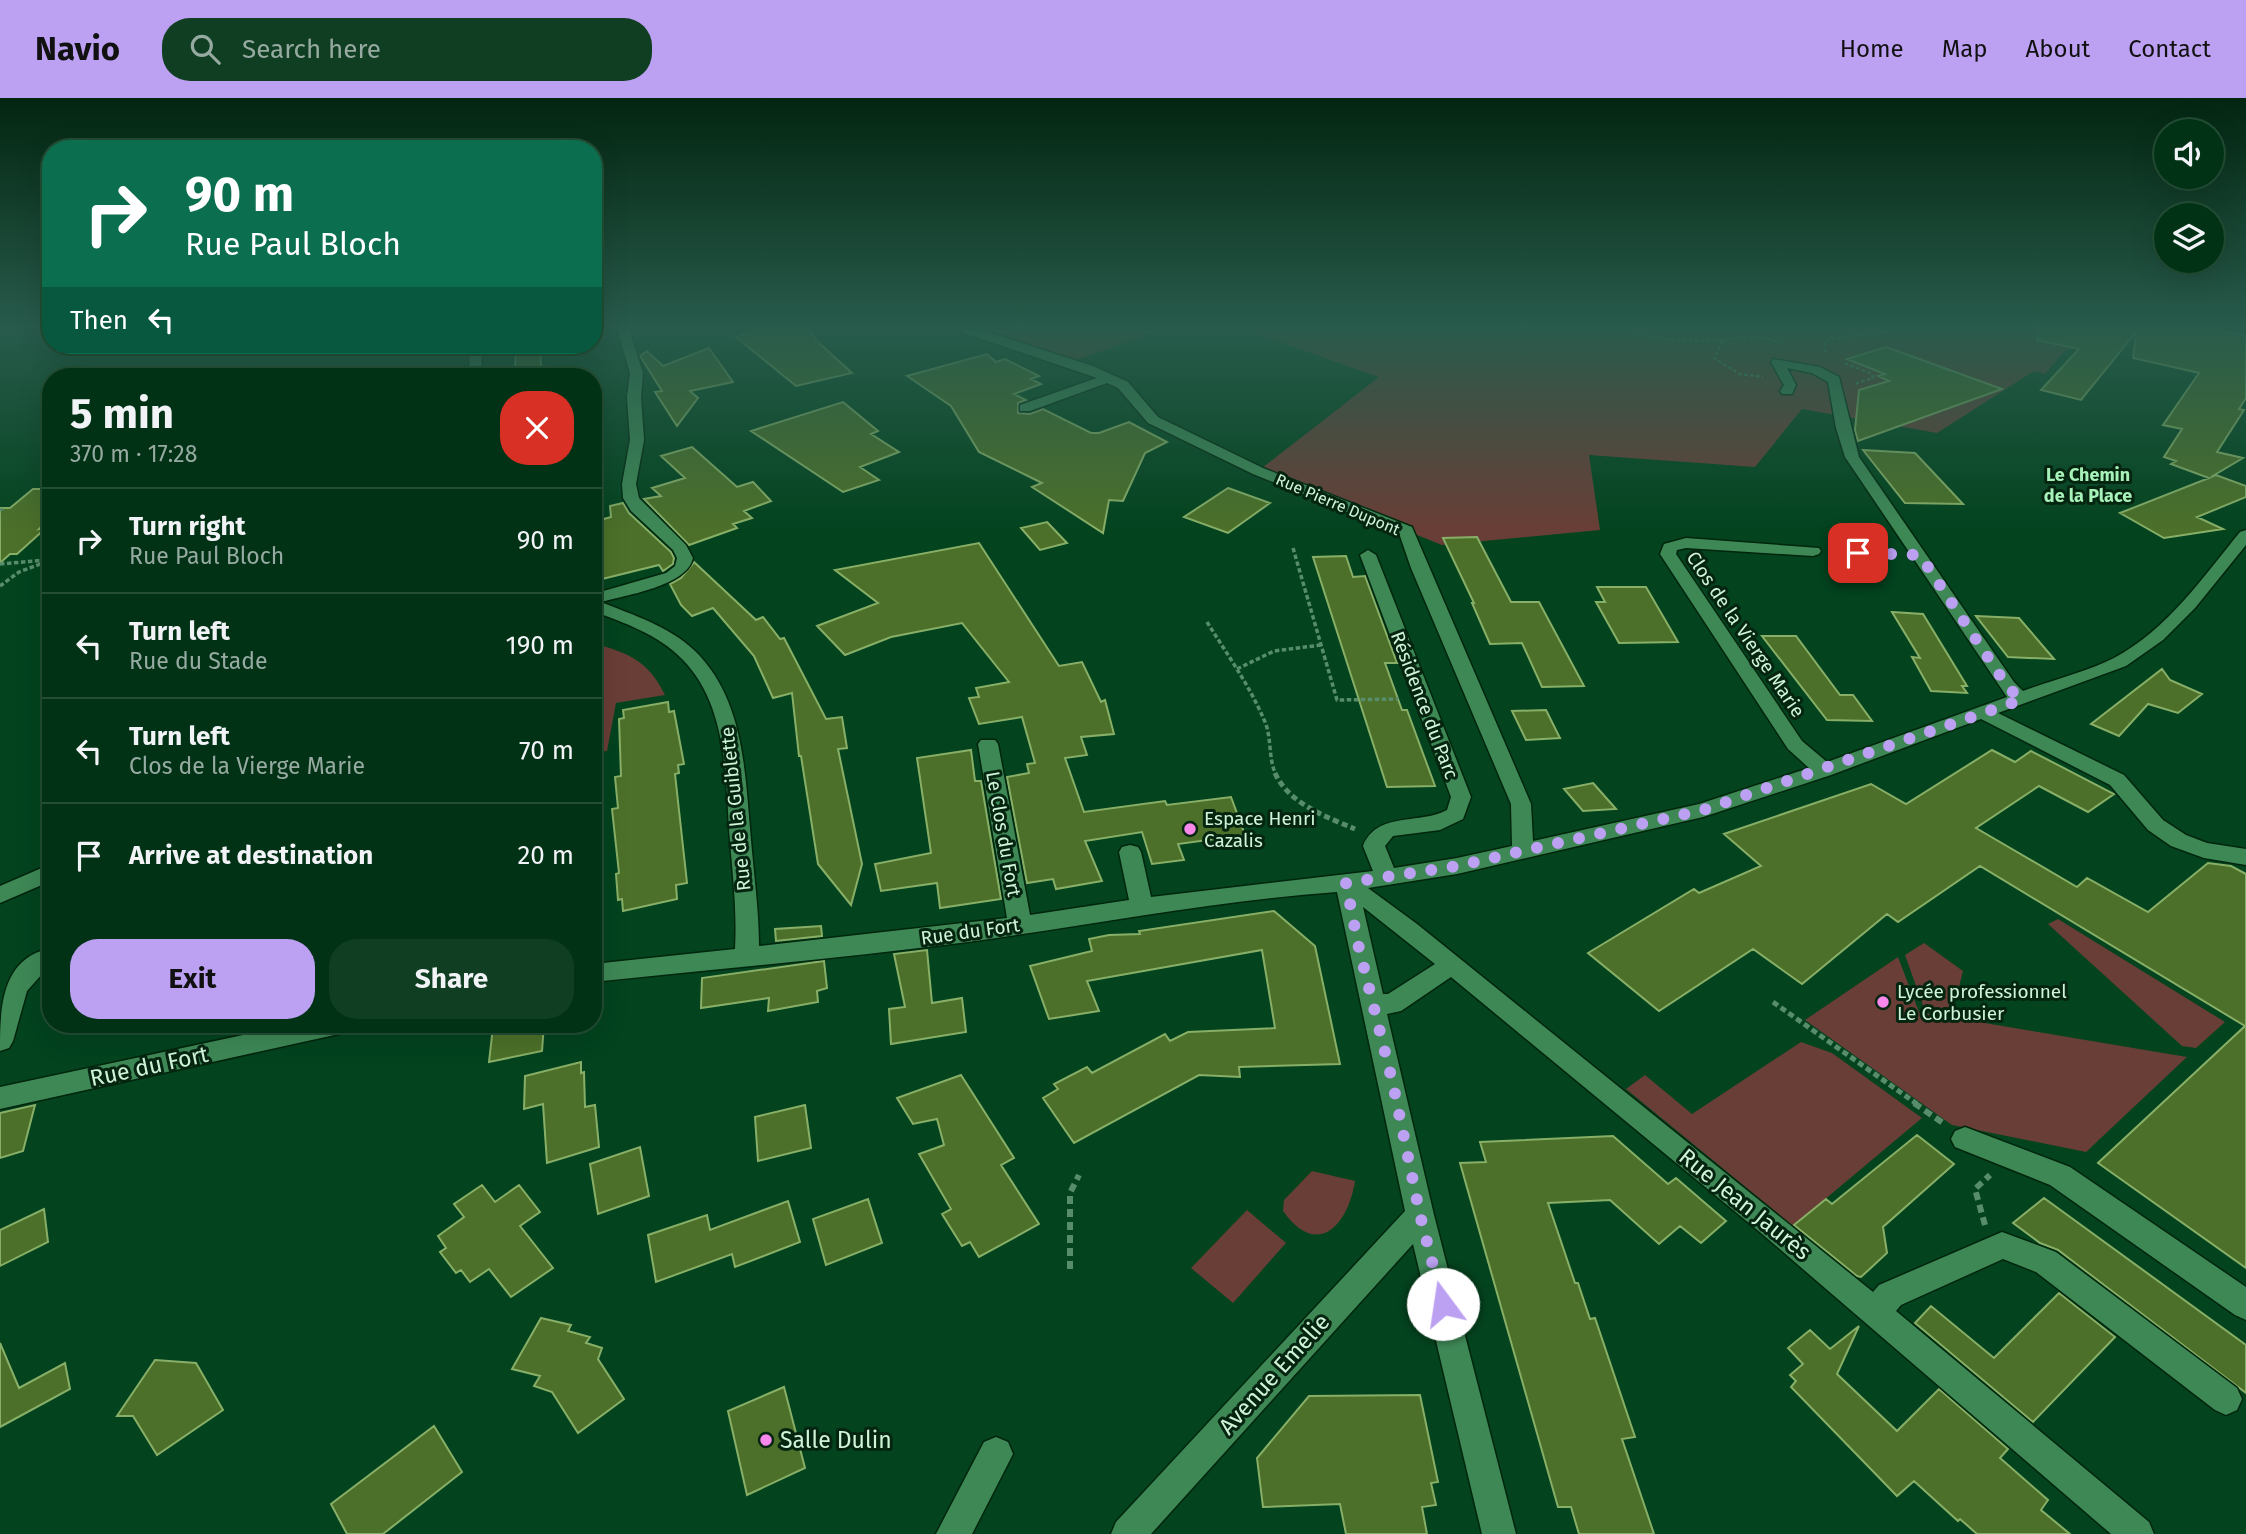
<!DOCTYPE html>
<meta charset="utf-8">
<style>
:root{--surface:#023216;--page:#103e23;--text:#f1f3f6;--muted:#96aaa1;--line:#234d35;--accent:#bca0f2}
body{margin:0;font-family:"Fira Sans",sans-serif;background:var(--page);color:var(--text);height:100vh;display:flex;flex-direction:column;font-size:26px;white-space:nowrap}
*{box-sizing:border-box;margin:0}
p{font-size:23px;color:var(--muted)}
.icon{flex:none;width:38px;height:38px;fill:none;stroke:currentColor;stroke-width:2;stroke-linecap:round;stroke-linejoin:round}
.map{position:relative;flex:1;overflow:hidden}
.drawer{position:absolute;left:42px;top:270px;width:560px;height:665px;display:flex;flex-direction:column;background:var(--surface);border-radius:28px;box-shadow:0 7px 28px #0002,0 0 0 2px var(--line)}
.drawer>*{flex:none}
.top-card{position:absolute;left:42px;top:42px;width:560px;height:214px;border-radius:28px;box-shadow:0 7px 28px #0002,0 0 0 2px var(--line);background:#0b6e4f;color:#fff;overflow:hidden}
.buttons{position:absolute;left:2154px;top:21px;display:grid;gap:14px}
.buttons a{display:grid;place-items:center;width:70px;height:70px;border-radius:50%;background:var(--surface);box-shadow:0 7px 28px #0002,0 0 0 2px var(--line);font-size:35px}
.pin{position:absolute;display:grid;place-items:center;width:60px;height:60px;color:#fff;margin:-30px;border-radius:14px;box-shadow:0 4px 10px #0006}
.me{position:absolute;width:77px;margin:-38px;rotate:346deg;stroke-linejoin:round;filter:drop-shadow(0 0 5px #0008)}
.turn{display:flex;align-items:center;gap:24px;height:147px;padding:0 28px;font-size:32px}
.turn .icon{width:91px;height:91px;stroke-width:2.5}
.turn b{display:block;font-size:49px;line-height:60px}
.then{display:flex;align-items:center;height:66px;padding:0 28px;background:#0003;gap:14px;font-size:26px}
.round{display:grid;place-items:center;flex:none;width:74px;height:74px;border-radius:28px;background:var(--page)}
.overview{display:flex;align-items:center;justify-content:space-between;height:119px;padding:0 28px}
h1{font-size:42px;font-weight:700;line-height:52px}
.primary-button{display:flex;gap:14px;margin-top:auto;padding:14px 28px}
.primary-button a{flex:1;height:80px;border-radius:28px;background:var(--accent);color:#111;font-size:28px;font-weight:700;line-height:80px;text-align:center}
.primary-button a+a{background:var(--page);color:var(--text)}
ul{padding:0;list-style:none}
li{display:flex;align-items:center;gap:21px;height:105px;padding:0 28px;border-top:2px solid var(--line)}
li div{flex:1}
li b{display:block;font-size:26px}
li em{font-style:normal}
header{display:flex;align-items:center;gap:42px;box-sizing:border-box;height:98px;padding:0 35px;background:var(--accent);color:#111}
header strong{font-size:33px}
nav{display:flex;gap:38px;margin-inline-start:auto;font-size:24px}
.search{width:490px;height:63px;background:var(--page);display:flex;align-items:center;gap:18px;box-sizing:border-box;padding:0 24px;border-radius:28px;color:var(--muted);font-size:26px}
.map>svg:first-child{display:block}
.green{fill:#693e36}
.building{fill:#4c7029;stroke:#88af67;stroke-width:2}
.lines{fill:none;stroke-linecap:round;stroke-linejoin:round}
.minor-casing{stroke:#00260d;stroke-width:3}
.path-far3{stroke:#588d6b;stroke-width:2.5;stroke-dasharray:3.5 2.5;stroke-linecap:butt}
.path-far2{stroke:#588d6b;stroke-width:3.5;stroke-dasharray:4.5 2.5;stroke-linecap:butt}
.path-far1{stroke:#588d6b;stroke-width:5;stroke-dasharray:6 3.5;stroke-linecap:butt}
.path{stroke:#588d6b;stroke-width:6;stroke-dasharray:8 5;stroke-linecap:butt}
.minor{fill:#3e8856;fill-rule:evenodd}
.route{stroke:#bca0f2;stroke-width:12;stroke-dasharray:0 21.6}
.poi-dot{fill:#f888ea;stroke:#052511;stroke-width:2.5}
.labels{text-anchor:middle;stroke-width:6;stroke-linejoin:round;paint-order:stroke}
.far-street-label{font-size:16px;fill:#cff4d7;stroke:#052511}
.far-neighbourhood-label{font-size:18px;font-weight:bold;fill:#a6f2b9;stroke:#052511}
.street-label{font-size:19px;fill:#cff4d7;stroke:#052511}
.poi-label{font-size:19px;fill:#cff4d7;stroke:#052511;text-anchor:start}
.near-street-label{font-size:23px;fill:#cff4d7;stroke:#052511}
.near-poi-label{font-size:23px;fill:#cff4d7;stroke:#052511;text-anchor:start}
</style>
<header>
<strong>Navio</strong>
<div class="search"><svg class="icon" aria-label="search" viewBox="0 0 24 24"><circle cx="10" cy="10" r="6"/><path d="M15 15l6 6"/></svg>Search here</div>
<nav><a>Home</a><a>Map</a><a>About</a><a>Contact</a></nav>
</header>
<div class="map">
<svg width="2246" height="1436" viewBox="0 0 2246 1436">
<rect width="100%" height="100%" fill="#03431e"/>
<!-- green -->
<path class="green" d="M965,231H1163L1071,264Z
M1243,231H2090L2081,244L2064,254L2045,276L2034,273L1937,335L1802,311L1755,369L1589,357L1600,432L1442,447L1258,373L1379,279Z
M593,545C628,555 648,562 665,597L616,605L607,653L593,654Z
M2058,821L2225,924L2196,950L2182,948L2048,826Z
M1924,845L1963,873L1953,912L1924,910L1905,857Z
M1898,859L1919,914L2187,959L2086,1054L1952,1027L1805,922Z
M1801,944L1832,955L1922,1020L1793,1128L1626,991L1645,977L1692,1016Z
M1312,1073L1355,1083C1348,1128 1317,1161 1283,1113L1284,1102Z
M1247,1112L1286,1145L1233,1205L1191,1170Z"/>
<!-- building -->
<path class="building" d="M757,231H809L817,243L852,275L796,288L736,239Z
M2038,231H2213L2246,237V300L2239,311L2244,312L2217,354L2243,360L2211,379L2216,377L2246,388V399L2197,419L2223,431L2164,440L2120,415L2209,380L2171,366L2176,363L2164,359L2182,331L2163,327L2199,275L2133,260L2136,234L2081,302L2041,292L2079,251L2037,242Z
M516,247H540L541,270L515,273Z
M1886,249L2002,291L1858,343L1855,332L1859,292L1889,283L1878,278L1885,276L1847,261Z
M709,250L733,284L690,293L698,300L677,328L655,294L662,293L640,258L647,253L663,268Z
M987,256L996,264L1005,261L1039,278L1031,281L1041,286L1014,296L1026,302L1018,305V315L1030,316L1043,311L1091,335H1099L1129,324L1167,344L1145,355L1123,403L1109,402L1103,435L1032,389L1042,385L979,354L951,308L907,278Z
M843,304L878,333L871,336L899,354L860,369L879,382L843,394L751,333Z
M692,349L737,389L753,384L771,403L744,413L752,420L733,426L737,430L689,447L644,401L661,398L652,390L685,380L661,358Z
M1863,352L1915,355L1963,406L1905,405Z
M1228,390L1270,405L1228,435L1184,419Z
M33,391H51V420L39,431L46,430L17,456H10L0,465V410H10Z
M623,405L629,415L671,454L674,460L673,466L663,473L659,467L598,482L593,469V424L611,419L610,408Z
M1047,424L1067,445L1040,452L1021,430Z
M1477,439L1511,504H1539L1584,588L1542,589L1522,545L1490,546L1472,505H1474L1443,440Z
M979,445L1059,568L1082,564L1101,604L1105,602L1114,636L1081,639L1087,657L1065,660L1084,714L1165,703L1167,707L1231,699L1245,737L1178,746L1184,762L1152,766L1142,734L1085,743L1102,783L1056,791L1053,781L1027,785L1007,679L1029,675L1027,666L1035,665L1022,619L979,626L969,600L979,599L976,590L1009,584L962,525L891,539L845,557L817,528L878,505L835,472Z
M1346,458L1353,479L1365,478L1397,565H1385L1402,612H1407L1435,688L1387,689L1313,459Z
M694,464L756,522L763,519L780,541L784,540L826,621L842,619L847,650L838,651L862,766L851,807L818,766L801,658H799L792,595L773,600L754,558L713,510L692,518L681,507L670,486L681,480Z
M1597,489H1646L1678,544L1619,545L1596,504H1605Z
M1892,514L1923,516L1967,588H1962L1967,595L1931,593L1912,559L1920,560Z
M1976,518L2019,520L2054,561L2008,559Z
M1762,538H1796L1840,597H1853L1872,623L1827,622Z
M2162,571L2170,582L2202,596L2178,615L2148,606L2119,638L2091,626Z
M668,604L669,614L674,613L684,666L678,667L679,675L675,676L687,785L676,787L677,801L623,813L622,801L618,802L616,776L619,775L612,711L618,710L615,679L621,678L619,621L624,620L623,612Z
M1546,612L1560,640L1526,642L1512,613Z
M971,652L975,683H981L1001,801L940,810L937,785L881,793L875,766L931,755L917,660Z
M1992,652L2015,664L2031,653L2114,696L2088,714L2039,688L1976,730L2077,789L2087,780L2148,814L2208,765L2231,768L2246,776V1170L2098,1065L2245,928L1980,768L1898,824L1887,816L1802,886L1753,851L1659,913L1588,855L1694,791L1699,795L1761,768L1724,736L1871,686L1906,706Z
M1593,685L1616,711L1583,713L1564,691Z
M1274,813L1315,848L1340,966L1239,969L1240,979L1199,977L1074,1045L1043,1000L1058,991L1054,986L1087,969L1092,975L1165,936L1170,943L1188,934L1275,930L1262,852L1087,883L1099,913L1049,921L1030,868L1092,853L1089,841L1109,837L1140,836L1139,833Z
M821,828L822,838L776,843L775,831Z
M927,852L932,905L962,900L966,934L891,946L889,911L905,909L894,856Z
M824,863L827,890L817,893L818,904L768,913L769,900L701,910L702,880Z
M507,926H544L542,953L489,964L493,929Z
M581,964V975L584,974L585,1009L595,1007L599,1049L547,1065L543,1006L524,1011L525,978Z
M961,977L1014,1060L1001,1067L1039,1126L979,1159L970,1144L962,1148L942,1116L951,1111L919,1056L944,1047L937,1021L913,1026L897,1000Z
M35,1007L23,1053L0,1060V1015Z
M805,1007L811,1050L758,1063L755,1019Z
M1917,1037L1954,1066L1883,1129L1887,1155L1861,1179L1857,1178L1794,1127L1826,1101L1832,1106Z
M1613,1038L1668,1086L1676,1080L1726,1123L1701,1145L1680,1128L1659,1146L1610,1102L1548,1105L1575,1185H1578L1590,1221L1595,1220L1635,1339L1622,1341L1654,1436H1579L1571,1409H1558L1460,1065L1486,1064L1480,1044Z
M640,1049L649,1098L598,1116L590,1066Z
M482,1087L495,1104L519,1087L540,1114L520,1128L553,1170L511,1199L489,1171L470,1184L461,1172L456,1175L440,1154L446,1150L438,1138L464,1119L454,1106Z
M2044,1100L2246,1247V1295L2058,1152L2040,1145L2013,1125Z
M868,1101L882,1145L826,1167L813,1121Z
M788,1103L800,1144L735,1169L732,1156L656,1184L648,1137L707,1117L710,1132Z
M44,1111L48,1144L0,1168V1132Z
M2059,1195L2115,1239L2033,1324L1915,1225L1931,1208L1994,1260Z
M541,1220L571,1227L568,1233L590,1239L586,1245L602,1250L598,1261L624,1301L578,1335L552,1294L534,1288L540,1278L512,1271Z
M1859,1228L1837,1276L1897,1333L1939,1291L2008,1351L2000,1360L2048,1402L2041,1412L2070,1436H1977L1960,1421L1958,1423L1914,1383L1897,1398L1791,1289L1796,1283L1790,1277L1803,1266L1788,1250L1810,1232L1830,1251Z
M0,1245L19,1290L65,1265L70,1291L0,1329Z
M155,1262L196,1265L223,1312L157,1357L133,1318H117Z
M784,1289L805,1370L747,1397L728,1313Z
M1420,1297L1438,1384L1431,1385L1436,1407L1422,1409L1427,1436H1346L1340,1406L1263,1409L1257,1360L1309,1298Z
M434,1328L462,1374L383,1436H347L331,1406Z"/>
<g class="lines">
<defs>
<path id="minor" d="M617,231H629L643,275L641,299L644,342L636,386L639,400L686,447L693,460C687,488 626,497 601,504C633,517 669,528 695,553C745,602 745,677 751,742C754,778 759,813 759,848L1007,820L978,646L981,642H995L998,646L1030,817L1129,802L1119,754L1122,749L1130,747L1138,749L1141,754L1151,799L1373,773L1363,748C1377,713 1419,727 1447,712L1451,699L1360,457L1368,452L1376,457L1471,699L1463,721L1440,732L1393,738L1385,748L1394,770L1457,760L1512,748L1511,706L1411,470L1399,435L1253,376L1148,325L1118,290L1107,285L1030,313H1020V307L1097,280L964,235L963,231H978L1093,268L1128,284L1158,319L1263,370L1412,429L1531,706L1533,743L1699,706L1809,670L1788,651L1660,456L1664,446L1686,440L1819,450L1821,453L1819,456L1813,458L1686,450L1677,452L1676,456L1802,643L1827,664L2007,599L1845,359L1836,330L1828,284L1812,275L1787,270L1796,287L1792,296H1782L1780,293L1784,287L1771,264L1773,261L1820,269L1839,279L1859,359L2014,584L2023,593C2052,582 2086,574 2114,560C2167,532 2204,478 2240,434L2246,432V447L2195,510L2163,542L2126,568L1998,615L2124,677L2163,722L2186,737L2207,745L2246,751V767L2204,760L2171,748L2148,732L2110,687L1981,621L1831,677L1703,719L1457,776L1368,790L1417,826L1873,1194L1879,1187L2002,1134L2056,1154L2237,1290L2242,1301L2237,1312L2226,1317L2215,1312L2036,1174L2003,1161L1901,1207L1896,1213L2149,1424L2154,1436H2111L1761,1135L1451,879L1401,913L1387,916L1434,1117L1516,1436H1482L1413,1146L1151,1436H1111L1116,1424L1405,1113L1337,794C1213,803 1091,827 968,844C844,860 718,871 593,884V866L735,851C737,815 733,779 730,744C725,683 729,608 682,561C658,536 624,525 593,513V496L666,475L675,468L677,460L673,452L631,413L623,400L622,386L630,342L627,299L630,275ZM1363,809L1435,866L1388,896H1383Z
M470,247H482L481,278H469Z
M51,766V783L0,805V788Z
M41,853L49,856L51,866L27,893L13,943L9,950L0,953C0,916 0,867 41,853Z
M294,926H351L348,933L339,936L0,1011V989Z
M1965,1029L2070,1069L2246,1189V1222L2235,1217L2050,1087L1955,1049L1951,1041L1955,1033Z
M996,1339L1008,1344L1013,1356L972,1436H936L984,1344Z"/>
</defs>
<!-- minor casing -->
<use href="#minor" class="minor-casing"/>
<!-- path-far3 -->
<path class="path-far3" d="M1618,231C1646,239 1675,243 1704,243C1730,243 1756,234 1780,245
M1723,243L1714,260L1740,276L1763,279
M1825,254V243L1835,240L1906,231
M1845,265L1872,276L1873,280L1854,286
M0,412L4,411"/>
<!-- path-far2 -->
<path class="path-far2" d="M1293,450L1337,602L1398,601
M1833,454L1891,456
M0,466L46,462
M0,488L19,474L51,462
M1207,524C1227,556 1250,588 1265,624C1272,641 1268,660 1276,677
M1237,571L1274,553L1321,547"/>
<!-- path-far1 -->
<path class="path-far1" d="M1275,675C1289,706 1327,719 1355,731
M1773,904L1917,1006"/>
<!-- path -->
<path class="path" d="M1914,1005L1943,1025
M1985,1127L1975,1091L1990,1077
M1070,1171V1095L1079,1077"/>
<!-- minor -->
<use href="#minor" class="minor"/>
</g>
<!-- sky -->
<linearGradient id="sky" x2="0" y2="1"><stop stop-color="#022510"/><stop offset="0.53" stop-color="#285b4c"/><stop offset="1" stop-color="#285b4c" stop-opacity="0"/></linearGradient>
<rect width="2246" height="432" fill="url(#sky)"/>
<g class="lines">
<!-- route -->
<path class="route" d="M1443,1206L1420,1117L1393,986L1358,846L1346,785L1457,768L1703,712L2021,602L2007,588L1920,457L1858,455"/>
</g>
<!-- markers -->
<g class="poi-dot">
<circle cx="1190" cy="731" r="7"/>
<circle cx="1883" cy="904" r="7"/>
<circle cx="766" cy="1342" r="7"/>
</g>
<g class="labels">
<!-- far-street labels -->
<g class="far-street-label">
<text transform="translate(1338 406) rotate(23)" y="6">Rue Pierre Dupont</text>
</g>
<!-- far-neighbourhood labels -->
<g class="far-neighbourhood-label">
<text x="2088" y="383">Le Chemin<tspan x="2088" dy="21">de la Place</tspan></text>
</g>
<!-- street labels -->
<g class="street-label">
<text transform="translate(1746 536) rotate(56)" y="7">Clos de la Vierge Marie</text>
<text transform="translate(1425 607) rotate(69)" y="7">Résidence du Parc</text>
<text transform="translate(735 711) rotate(-96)" y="7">Rue de la Guiblette</text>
<text transform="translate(1004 736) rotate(80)" y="7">Le Clos du Fort</text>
<text transform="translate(970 833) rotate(-8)" y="7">Rue du Fort</text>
</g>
<!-- poi labels -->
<g class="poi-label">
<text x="1204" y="727">Espace Henri<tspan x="1204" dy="22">Cazalis</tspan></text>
<text x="1897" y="900">Lycée professionnel<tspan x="1897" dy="22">Le Corbusier</tspan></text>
</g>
<!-- near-street labels -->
<g class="near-street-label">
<text transform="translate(149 968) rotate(-12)" y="8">Rue du Fort</text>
<text transform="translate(1745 1106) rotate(39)" y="8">Rue Jean Jaurès</text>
<text transform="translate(1274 1276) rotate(-48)" y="8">Avenue Emelie</text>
</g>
<!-- near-poi labels -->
<g class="near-poi-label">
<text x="780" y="1350">Salle Dulin</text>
</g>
</g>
</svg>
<div class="buttons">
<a><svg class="icon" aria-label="sound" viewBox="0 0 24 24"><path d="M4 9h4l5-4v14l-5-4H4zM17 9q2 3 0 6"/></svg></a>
<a><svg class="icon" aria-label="layers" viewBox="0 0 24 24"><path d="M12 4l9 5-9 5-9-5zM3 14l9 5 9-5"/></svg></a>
</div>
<div class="pin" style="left:1858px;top:455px;background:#d93025"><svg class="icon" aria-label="arrive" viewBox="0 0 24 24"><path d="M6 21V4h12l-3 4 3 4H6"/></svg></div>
<svg class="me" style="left:1443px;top:1206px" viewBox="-20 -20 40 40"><circle r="19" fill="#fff"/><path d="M0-13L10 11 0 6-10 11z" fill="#bca0f2"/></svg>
<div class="top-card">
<div class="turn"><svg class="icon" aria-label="right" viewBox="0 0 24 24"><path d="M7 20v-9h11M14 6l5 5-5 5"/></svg><div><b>90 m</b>Rue Paul Bloch</div></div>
<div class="then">Then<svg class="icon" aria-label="left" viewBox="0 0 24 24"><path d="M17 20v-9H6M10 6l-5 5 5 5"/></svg></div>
</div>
<section class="drawer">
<div class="overview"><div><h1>5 min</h1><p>370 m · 17:28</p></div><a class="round" style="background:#d93025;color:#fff"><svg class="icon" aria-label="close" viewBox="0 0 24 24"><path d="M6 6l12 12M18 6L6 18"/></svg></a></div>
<ul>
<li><svg class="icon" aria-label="right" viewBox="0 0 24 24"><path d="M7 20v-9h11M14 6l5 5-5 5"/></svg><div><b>Turn right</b><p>Rue Paul Bloch</p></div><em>90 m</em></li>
<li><svg class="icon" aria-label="left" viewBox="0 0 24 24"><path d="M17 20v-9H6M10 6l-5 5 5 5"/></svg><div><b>Turn left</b><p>Rue du Stade</p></div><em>190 m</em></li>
<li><svg class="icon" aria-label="left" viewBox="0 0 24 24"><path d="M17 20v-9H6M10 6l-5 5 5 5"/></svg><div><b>Turn left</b><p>Clos de la Vierge Marie</p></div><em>70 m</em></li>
<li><svg class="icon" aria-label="arrive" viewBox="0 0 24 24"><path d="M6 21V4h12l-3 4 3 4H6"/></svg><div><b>Arrive at destination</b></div><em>20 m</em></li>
</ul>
<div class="primary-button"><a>Exit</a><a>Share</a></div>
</section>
</div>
